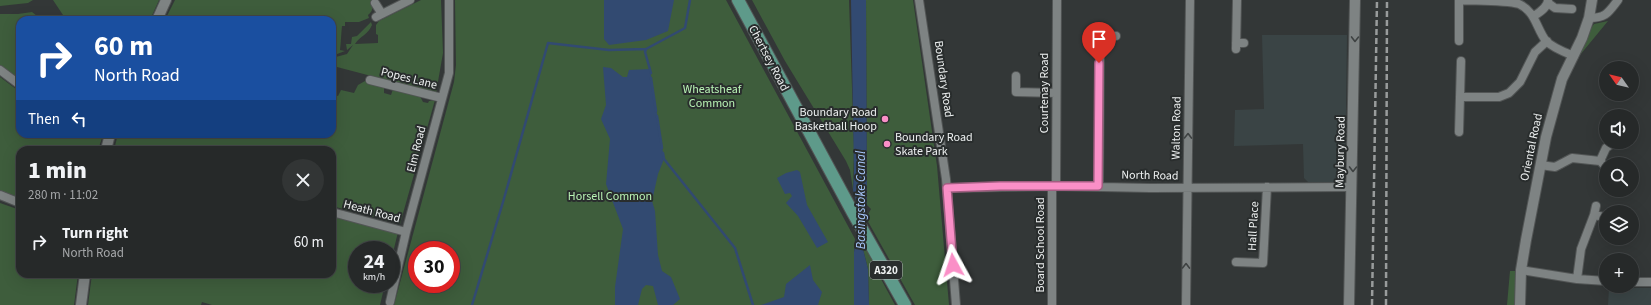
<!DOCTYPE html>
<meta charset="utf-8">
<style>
:root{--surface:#262929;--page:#323535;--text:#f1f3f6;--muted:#a4a6a8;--line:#424546}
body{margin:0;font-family:"Source Sans 3",sans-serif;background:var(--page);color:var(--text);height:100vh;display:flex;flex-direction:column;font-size:15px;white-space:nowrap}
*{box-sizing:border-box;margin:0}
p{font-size:13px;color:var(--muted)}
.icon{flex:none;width:22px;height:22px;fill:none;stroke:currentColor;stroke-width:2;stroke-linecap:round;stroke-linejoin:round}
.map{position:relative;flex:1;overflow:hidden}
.sheet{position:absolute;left:16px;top:146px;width:320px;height:132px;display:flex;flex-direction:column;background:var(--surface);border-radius:12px;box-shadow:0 4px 16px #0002,0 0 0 1px var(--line)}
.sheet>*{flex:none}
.top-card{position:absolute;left:16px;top:16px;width:320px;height:122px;border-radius:12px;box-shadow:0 4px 16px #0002,0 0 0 1px var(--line);background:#1a4fa0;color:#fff;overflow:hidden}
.needle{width:26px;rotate:304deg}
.buttons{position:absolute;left:1599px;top:61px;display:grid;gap:8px}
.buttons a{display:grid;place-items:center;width:40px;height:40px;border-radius:50%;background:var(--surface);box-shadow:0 4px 16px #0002,0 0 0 1px var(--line);font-size:20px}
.speed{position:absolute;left:348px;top:241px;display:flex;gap:8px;font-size:20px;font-weight:700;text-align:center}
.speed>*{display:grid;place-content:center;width:52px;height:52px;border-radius:50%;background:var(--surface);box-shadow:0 4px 16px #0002,0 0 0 1px var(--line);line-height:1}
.speed small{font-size:10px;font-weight:400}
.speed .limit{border:6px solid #d22;background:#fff;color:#111}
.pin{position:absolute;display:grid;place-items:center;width:34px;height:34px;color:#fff;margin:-41px -17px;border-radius:50% 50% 50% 0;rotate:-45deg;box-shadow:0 0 4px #0007}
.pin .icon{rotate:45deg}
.me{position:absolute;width:44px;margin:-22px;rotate:355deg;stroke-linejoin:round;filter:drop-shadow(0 0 3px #0008)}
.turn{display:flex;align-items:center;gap:14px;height:84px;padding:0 12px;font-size:18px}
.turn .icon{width:52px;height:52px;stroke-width:2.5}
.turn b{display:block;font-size:28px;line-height:34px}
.then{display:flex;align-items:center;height:38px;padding:0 12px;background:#0003;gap:8px;font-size:15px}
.round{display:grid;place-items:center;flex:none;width:42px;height:42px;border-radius:21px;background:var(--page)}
.summary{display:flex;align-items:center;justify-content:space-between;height:68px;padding:0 12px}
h1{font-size:24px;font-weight:800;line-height:30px}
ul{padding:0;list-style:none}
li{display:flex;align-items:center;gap:12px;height:56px;padding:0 12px}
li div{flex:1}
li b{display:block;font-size:15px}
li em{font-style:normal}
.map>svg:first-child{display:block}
.built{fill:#3a4445}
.green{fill:#3e5d3c;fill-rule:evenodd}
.water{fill:#324a71}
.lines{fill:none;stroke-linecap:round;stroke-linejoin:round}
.stream{stroke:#324a71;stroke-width:2.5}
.minor-casing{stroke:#525555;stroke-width:10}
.tertiary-casing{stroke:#525555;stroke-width:12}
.primary-casing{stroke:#525555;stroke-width:14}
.minor{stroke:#7e8383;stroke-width:8}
.tertiary{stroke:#7e8383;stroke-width:10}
.primary{stroke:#5e9a8a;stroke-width:12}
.rail{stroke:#999c9c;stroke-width:2.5;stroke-dasharray:6 3;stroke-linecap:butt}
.oneway{stroke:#3e4242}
.route-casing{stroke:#a25d81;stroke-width:10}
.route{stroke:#fa8fc7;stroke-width:7}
.poi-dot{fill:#fa8fc7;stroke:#292d2d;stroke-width:1.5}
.labels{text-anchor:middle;stroke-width:4;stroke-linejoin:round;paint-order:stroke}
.shield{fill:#292d2d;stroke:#b2b6b6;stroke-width:1}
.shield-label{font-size:11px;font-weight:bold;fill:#edf0f0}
.street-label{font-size:12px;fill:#edf0f0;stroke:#292d2d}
.park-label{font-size:12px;fill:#b9f4b5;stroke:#292d2d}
.poi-label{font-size:12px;fill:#edf0f0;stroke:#292d2d;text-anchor:end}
.water-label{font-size:13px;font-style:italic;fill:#a7c7fc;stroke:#292d2d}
</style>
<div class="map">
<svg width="1651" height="305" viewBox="0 0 1651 305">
<rect width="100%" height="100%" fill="#333737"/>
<!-- built -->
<path class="built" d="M1262,35H1347L1345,182H1308L1304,178L1303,144L1234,146L1235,110L1264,109Z
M1609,288H1651V305H1608Z"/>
<!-- green -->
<path class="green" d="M0,0H33L28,3L0,6Z
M53,0H159L150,20H56L63,15Z
M175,0H371C373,5 374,11 368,15L369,18L359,22H345V26H342C341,35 341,42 340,50L345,51L332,56V20H165Z
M421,0H441L443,53L436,93L337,67L332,81V58L347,54L353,45L347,50L346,44H351L352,37L357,36L371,22L372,25C368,35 360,36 355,44L378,43V35L376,34V25L379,21Z
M455,0H726L855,239L854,252V305H394L454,82L456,65ZM417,250H451V284H417Z
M752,0H849L854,148L853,190L850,170L846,161L785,61Z
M866,0H913L937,166L949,305H915L866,218L871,209L867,205Z
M32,12L42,20H20V81L0,66V14H18Z
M1608,21L1580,55L1591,28L1594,24Z
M0,77L20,92V134L103,135L98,150H20V198L0,191Z
M365,81L384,86V93L391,95L393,89L420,96L423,102L428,103L429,101L435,100L400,224L332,206V150H114L118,134H332V94L338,96L341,90L354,93L358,85Z
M0,203L20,210V274H78L74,305H0Z
M332,216L398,232L391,261V250H357V284H385L380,305H212L202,302L201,305H88L92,274H332Z
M868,248L875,268L895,305H869L868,269L863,249Z
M1510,271H1519L1516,305H1507Z"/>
<!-- water -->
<path class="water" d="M604,0H674L668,31L646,40L609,45L604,39Z
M851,0H866L867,205L863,215V249L868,269L869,305H854V252L857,234V204L853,190L854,171Z
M603,67L611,68L623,77H627L629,70L650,69L664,159L658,174L652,201L655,211L658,255L662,271L671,277L680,299L673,305H658L653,286L646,285L642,289L638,305H615V287L623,229L606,184L610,139L601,119L606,105Z
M797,170L800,172L807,205L828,242L817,248L798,216L786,203L792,196L790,193L785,194L777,178L786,173Z
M810,265L813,280L822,292L818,305H761L784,297L786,284Z"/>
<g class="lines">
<!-- stream -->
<path class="stream" d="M646,49L645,52L651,73
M651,78L656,111
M657,116L662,148
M663,153L664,159L735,248L753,305
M472,305L503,202L548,43L609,50L646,49L685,28L690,0"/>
<defs>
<path id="minor" d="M919,0L946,179L956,305
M375,3L382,14
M1548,3L1555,8L1572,9
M1534,16C1540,12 1548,7 1548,0
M376,17L410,0
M1589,18C1606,18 1608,13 1618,0
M1459,41V0C1476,1 1504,0 1519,4C1536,12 1536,28 1546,41C1553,48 1564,52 1574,56
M1236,43H1244
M1236,49L1237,0
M0,70L20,85
M1016,76V92L1056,93
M370,80L442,98
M1460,97L1461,61
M1459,132L1460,97H1499L1509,93L1520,82L1535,52L1547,41
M1600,161L1606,148L1614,142
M1540,165L1555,167L1572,158L1600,161L1606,167
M1056,186L1057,0
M1099,186L1100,36H1116
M947,188L1052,186L1150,188L1352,187
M0,195L20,203
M332,212L406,232
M1594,215L1604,217
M1236,262L1263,263L1267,187
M1521,270L1577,279L1606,281
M1577,279L1581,249L1594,215L1596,206
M1632,282H1651
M390,302L406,232L449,73V0
M1052,305V186
M1186,305L1190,0"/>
<path id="tertiary" d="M157,20L166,0
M106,150L110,134
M81,305L85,274
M1349,305L1355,0
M1520,305L1521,270L1526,240L1546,137L1562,79L1582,38L1589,18L1592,0"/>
<path id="primary" d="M738,0L853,213L905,305"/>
</defs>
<!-- minor casing -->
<use href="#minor" class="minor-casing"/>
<!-- tertiary casing -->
<use href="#tertiary" class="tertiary-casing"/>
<!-- primary casing -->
<use href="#primary" class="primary-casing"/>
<!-- minor -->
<use href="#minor" class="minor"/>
<!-- tertiary -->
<use href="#tertiary" class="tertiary"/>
<!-- primary -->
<use href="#primary" class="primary"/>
<!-- rail -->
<path class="rail" d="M1372,305L1377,0
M1386,305L1387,0"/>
</g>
<!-- one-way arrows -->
<defs><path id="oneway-chevron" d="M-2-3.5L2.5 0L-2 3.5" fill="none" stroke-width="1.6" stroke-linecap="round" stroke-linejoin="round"/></defs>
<g class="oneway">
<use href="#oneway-chevron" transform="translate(1355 39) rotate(91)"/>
<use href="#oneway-chevron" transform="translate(1188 136) rotate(-89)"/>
<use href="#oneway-chevron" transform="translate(1353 169) rotate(91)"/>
<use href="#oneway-chevron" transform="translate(1186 266) rotate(-89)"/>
</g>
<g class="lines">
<defs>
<path id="route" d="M953,265L947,188L1000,186H1098L1099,63"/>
</defs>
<!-- route casing -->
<use href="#route" class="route-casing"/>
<!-- route -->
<use href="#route" class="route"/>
</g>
<!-- markers -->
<g class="poi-dot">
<circle cx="885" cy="119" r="4"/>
<circle cx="887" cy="144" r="4"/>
</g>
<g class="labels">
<!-- shield labels -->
<rect class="shield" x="870" y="261" width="32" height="18" rx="3"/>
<g class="shield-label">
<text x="886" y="274">A320</text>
</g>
<!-- street labels -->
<g class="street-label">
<text transform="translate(769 58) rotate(62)" y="4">Chertsey Road</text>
<text transform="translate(409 78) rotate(14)" y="4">Popes Lane</text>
<text transform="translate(944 79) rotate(82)" y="4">Boundary Road</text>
<text transform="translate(1044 93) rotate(-90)" y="4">Courtenay Road</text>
<text transform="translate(1176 128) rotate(-89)" y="4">Walton Road</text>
<text transform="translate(1531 147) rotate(-78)" y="4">Oriental Road</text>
<text transform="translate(416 149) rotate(-76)" y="4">Elm Road</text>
<text transform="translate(1340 152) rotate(-89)" y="4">Maybury Road</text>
<text transform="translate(1150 175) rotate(1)" y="4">North Road</text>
<text transform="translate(372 211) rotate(15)" y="4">Heath Road</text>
<text transform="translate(1253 226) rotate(-87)" y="4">Hall Place</text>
<text transform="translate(1040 245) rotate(-90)" y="4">Board School Road</text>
</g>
<!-- park labels -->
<g class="park-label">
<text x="712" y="93">Wheatsheaf<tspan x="712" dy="14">Common</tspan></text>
<text x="610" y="200">Horsell Common</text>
</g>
<!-- poi labels -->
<g class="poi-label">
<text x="877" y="116">Boundary Road<tspan x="877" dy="14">Basketball Hoop</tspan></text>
<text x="895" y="141" text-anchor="start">Boundary Road<tspan x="895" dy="14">Skate Park</tspan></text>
</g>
<!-- water labels -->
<g class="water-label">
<text transform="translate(860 200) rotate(-90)" y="5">Basingstoke Canal</text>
</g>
</g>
</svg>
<div class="buttons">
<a><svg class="needle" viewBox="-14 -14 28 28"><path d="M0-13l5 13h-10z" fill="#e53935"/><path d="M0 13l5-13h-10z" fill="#a4a6a8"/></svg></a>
<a><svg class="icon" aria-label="sound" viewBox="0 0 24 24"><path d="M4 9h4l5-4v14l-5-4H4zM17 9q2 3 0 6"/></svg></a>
<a><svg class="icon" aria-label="search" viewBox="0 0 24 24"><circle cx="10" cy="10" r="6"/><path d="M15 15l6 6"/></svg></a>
<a><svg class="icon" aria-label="layers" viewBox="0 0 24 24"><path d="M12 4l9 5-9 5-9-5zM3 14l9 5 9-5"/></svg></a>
<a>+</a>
</div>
<div class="speed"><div>24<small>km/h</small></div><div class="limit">30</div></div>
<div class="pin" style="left:1099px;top:63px;background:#d93025"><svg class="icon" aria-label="arrive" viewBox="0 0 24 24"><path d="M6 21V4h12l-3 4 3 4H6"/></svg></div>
<svg class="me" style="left:953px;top:265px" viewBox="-20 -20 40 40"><path d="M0-17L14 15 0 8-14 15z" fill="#fa8fc7" stroke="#fff" stroke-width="4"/></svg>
<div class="top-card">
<div class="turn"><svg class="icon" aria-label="right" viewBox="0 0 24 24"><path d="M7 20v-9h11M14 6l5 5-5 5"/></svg><div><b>60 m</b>North Road</div></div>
<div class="then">Then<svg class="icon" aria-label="left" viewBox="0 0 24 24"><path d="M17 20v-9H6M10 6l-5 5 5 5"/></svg></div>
</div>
<section class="sheet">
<div class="summary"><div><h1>1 min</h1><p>280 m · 11:02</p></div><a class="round"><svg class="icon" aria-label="close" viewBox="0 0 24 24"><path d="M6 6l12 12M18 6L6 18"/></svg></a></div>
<ul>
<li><svg class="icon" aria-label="right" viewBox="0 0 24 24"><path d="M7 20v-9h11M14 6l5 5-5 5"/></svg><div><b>Turn right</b><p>North Road</p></div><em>60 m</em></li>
</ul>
</section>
</div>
